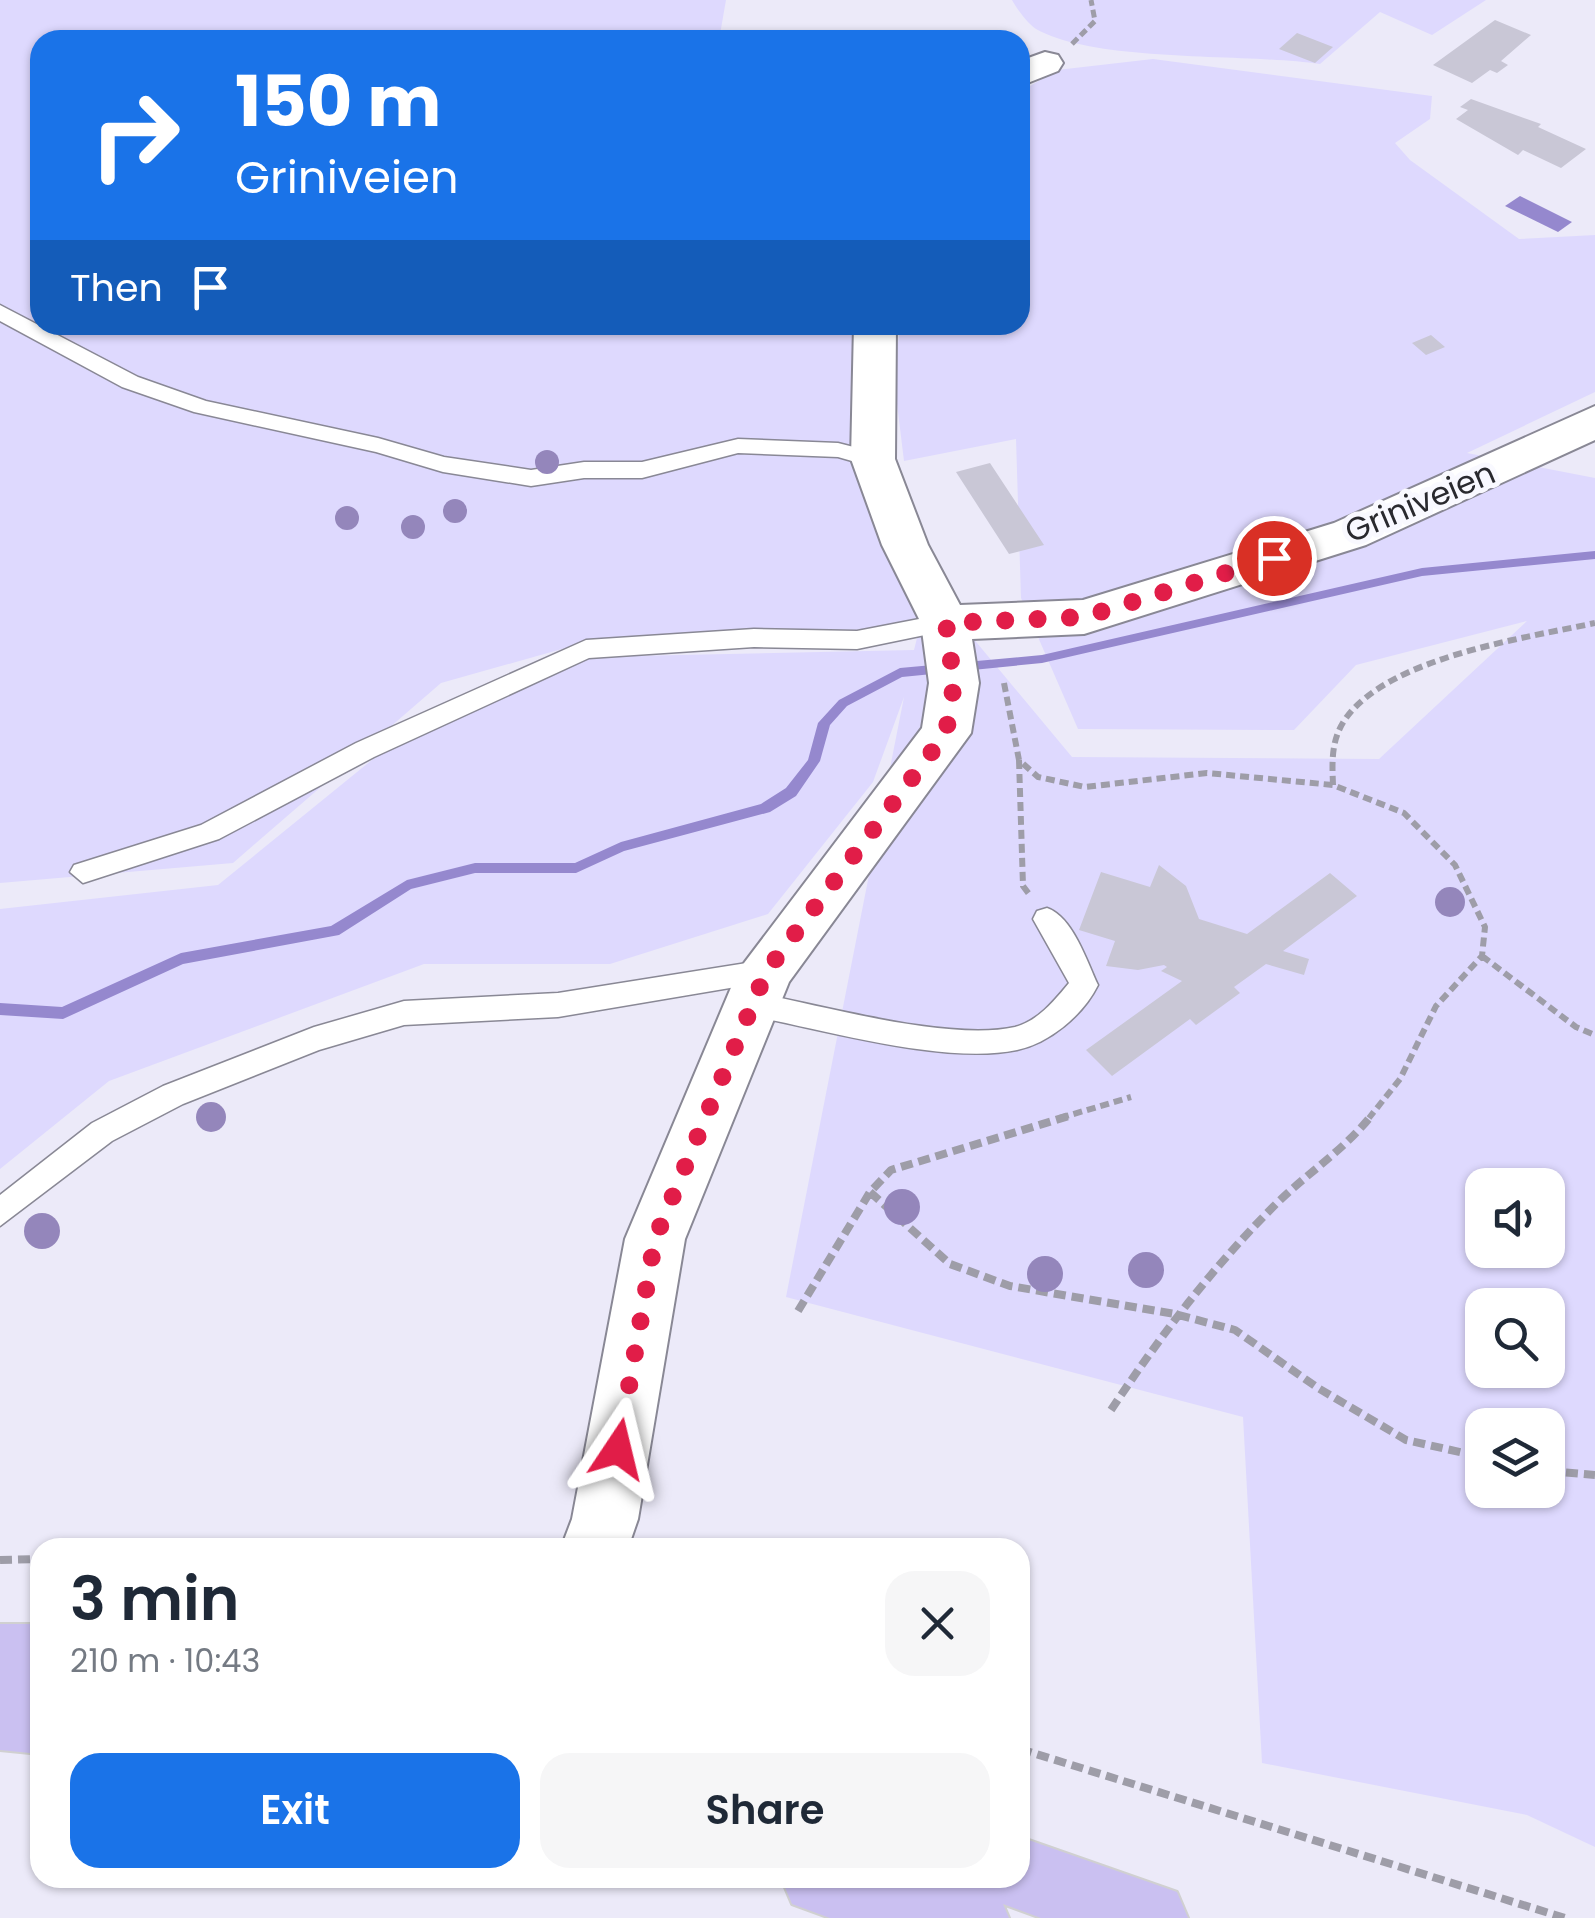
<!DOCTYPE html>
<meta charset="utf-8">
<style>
:root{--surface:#fff;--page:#f6f6f7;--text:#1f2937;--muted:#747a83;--accent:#1a73e8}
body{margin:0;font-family:Poppins,sans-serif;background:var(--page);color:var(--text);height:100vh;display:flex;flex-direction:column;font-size:38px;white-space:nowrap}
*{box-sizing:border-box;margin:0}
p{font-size:32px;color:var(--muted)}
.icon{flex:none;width:55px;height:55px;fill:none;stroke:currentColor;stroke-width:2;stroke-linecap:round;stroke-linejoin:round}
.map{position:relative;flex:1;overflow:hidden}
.sheet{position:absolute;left:30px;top:1538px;width:1000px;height:350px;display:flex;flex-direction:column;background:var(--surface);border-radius:30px;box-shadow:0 2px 8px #0004}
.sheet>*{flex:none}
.top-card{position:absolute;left:30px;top:30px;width:1000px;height:305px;border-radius:30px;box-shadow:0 2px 8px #0004;background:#1a73e8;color:#fff;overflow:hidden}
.buttons{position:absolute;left:1465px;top:1168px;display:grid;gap:20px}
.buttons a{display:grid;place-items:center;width:100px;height:100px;border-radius:20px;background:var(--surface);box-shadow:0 2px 8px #0004;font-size:50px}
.pin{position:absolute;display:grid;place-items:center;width:85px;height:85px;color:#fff;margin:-42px;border:5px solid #fff;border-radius:50%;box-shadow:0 2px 10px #0007}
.me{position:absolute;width:110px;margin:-55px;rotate:10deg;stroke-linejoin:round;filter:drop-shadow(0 0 8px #0008)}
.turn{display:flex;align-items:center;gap:35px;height:210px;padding:0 40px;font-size:45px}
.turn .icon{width:130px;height:130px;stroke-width:2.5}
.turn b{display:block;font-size:70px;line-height:85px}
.then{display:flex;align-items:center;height:95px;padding:0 40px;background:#0003;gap:20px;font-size:38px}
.round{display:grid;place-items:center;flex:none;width:105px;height:105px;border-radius:30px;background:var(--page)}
.overview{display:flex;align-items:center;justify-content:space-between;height:170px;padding:0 40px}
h1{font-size:60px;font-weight:600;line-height:75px}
.primary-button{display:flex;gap:20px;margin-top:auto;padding:20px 40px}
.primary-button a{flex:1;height:115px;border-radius:30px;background:var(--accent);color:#fff;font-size:40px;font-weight:600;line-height:115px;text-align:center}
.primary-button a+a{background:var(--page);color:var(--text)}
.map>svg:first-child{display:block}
.green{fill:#ded9fe;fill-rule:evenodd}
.water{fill:#9588ce}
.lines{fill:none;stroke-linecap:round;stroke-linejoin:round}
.stream{fill:#9588ce;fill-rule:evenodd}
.building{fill:#c9c7d6}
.service-casing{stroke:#898895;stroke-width:3}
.minor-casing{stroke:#898895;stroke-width:4}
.primary-casing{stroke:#d0d0d1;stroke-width:4}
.path-far2{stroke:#9e9da8;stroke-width:5;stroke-dasharray:8 4;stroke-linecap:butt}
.path-far1{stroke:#9e9da8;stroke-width:6;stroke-dasharray:9 5;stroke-linecap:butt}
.path{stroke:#9e9da8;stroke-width:8;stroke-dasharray:12 6;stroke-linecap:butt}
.service{fill:#fff;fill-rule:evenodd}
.minor{fill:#fff;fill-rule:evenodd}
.primary{fill:#cac0f1;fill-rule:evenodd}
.tree{fill:#9486bb}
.route{stroke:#e11d48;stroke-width:18;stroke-dasharray:0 32.4}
.labels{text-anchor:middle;stroke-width:10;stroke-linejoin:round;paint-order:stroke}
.street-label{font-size:32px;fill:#29292e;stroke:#f9f9ff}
</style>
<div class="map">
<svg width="1595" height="1918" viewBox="0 0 1595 1918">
<rect width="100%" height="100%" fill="#eceaf9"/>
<!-- green -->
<path class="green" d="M0,0H726L719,40H40V325H854L898,548L1072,757L1379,759L1527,621L1356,665L1294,730L1078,729L1021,598L1016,439L904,461L893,371L901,325H1020V92L1057,70L1153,59L1432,96L1430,119L1395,143L1410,160L1519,239L1595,235V392L1467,453L1595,478V1847L1527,1815L1262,1763L1243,1417L786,1297L904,697L873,782L768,914L610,964H424L109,1081L0,1169V909L218,885L442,703L586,657L914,650L917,638L583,643L441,683L233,863L0,883ZM1482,1185H1548V1250H1482ZM1482,1305H1548V1370H1482ZM1482,1425H1548V1490H1482Z
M1012,0H1486L1432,35L1380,12L1320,64C1245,53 1096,63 1036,29C1027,23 1017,9 1012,0Z"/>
<!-- water -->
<path class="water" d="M1520,196L1572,222L1558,232L1505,206Z"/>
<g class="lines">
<!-- stream -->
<path class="stream" d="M1595,551V559L1422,576L1042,663L902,677L847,706L830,725L820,761L796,796L770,812L624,851L576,873H475L411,889L339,935L183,964L63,1019L0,1015V1003L62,1007L181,953L331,926L407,880L475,863H575L621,842L761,804L786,788L808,760L818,723L839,700L900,668L1042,655L1422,568Z"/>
</g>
<!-- building -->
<path class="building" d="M1495,20L1531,35L1501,61L1508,65L1497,73L1490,70L1472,83L1433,65Z
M1297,33L1333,47L1315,63L1279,49Z
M1471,99L1541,124L1538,127L1586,149L1561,168L1523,150L1518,155L1456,119L1468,110L1460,107Z
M1431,335L1445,347L1426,355L1412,343Z
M990,463L1044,545L1009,554L956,472Z
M1159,865L1186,886L1199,919L1247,934L1330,873L1357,896L1283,951L1309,959L1304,975L1266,964L1234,987L1240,993L1196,1025L1190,1019L1112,1076L1086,1050L1182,981L1161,971L1167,967L1164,965L1138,970L1106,966L1115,941L1079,930L1101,872L1150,887Z"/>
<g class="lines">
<defs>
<path id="service" d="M0,305L138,377L206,401L378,438L444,457L531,470L584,462H642L738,439L838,443L881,454L884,459L873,467L838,457L738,453L642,478H584L531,486L443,472L376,452L194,412L122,387L0,321Z
M945,614L954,617L957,623L954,629L857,649L754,647L589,658L374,757L219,839L83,883L70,872L74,865L201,825L356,743L586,640L754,629L857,631Z
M1047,908C1073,917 1087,962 1098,985C1083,1015 1050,1043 1017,1050C945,1065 825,1030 752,1016L742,1012L738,1004L742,996L752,992C821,1005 949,1042 1015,1027C1038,1021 1055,1000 1069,983L1033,919L1037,911Z
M766,960L776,963L780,971L776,979L766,982L558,1017L404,1025L319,1050L183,1104L112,1141L0,1226V1195L92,1123L163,1086L314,1027L404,1001L558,993Z"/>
<path id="minor" d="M1045,52L1058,55L1063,63L1058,71L1020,86V61Z
M854,325H896L895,459L928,545L960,605L1083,600L1334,523L1595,406V440L1366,545L1084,634L972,639L979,683L971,733L789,982L685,1239L638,1519L628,1548H561L572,1519L625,1239L738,971L922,728L929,683L921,623L882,545L851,459Z"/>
<path id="primary" d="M0,1624H40V1754L0,1750Z
M1020,1837L1177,1892L1188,1918H1041L1003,1904L1009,1918H830L792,1904L781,1878H959L989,1888L985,1878H1020Z"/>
</defs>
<!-- service casing -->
<use href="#service" class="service-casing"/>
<!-- minor casing -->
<use href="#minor" class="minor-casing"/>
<!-- primary casing -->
<use href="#primary" class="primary-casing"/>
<!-- path-far2 -->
<path class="path-far2" d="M1072,44L1095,21L1091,0"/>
<!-- path-far1 -->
<path class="path-far1" d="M1004,683L1019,760L1038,777L1085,787L1207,773L1333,785L1404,813L1455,865L1485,927L1482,956L1436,1006L1400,1079L1369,1118
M1019,760L1023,886L1029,894
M1333,785C1332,761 1331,739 1346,718C1390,657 1525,638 1595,623
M1482,956L1576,1027L1595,1035
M1060,1118L1131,1097"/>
<!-- path -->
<path class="path" d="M870,1192L950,1264L1010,1286L1175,1314L1235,1330L1318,1388L1406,1440L1482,1457
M798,1311L870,1192L891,1170L1069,1116
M1111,1410C1161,1335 1211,1269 1275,1205C1306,1174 1343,1151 1371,1116
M1548,1471L1595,1475
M0,1560L40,1559
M1020,1749L1565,1918"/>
<!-- service -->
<use href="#service" class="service"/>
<!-- minor -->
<use href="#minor" class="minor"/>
<!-- primary -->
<use href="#primary" class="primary"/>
</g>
<!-- trees -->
<g class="tree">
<circle cx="547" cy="462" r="12"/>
<circle cx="455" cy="511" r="12"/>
<circle cx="347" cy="518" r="12"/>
<circle cx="413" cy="527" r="12"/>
<circle cx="1450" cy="902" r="15"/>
<circle cx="211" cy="1117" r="15"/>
<circle cx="902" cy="1207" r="18"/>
<circle cx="42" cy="1231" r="18"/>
<circle cx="1146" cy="1270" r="18"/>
<circle cx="1045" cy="1274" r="18"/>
</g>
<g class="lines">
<!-- route -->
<path class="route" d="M618,1449L655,1239L766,972L946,733L954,684L946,623L1084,617L1274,558"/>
</g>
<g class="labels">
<!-- street labels -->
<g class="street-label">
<text transform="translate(1420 502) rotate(-23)" y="11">Griniveien</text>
</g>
</g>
</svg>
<div class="buttons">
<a><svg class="icon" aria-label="sound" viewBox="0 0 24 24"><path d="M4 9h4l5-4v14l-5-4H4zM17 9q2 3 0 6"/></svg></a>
<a><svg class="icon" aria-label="search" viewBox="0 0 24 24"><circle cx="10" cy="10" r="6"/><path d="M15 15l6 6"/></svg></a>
<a><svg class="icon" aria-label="layers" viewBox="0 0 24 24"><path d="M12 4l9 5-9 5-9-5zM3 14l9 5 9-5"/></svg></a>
</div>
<div class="pin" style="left:1274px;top:558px;background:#d93025"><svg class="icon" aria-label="arrive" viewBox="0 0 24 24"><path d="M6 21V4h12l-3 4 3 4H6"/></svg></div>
<svg class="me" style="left:618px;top:1449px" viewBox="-20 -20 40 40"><path d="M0-17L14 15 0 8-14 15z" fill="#e11d48" stroke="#fff" stroke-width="4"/></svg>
<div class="top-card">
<div class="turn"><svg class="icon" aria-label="right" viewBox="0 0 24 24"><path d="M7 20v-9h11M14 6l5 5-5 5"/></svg><div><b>150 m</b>Griniveien</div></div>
<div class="then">Then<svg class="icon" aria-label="arrive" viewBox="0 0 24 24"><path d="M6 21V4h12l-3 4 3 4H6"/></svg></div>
</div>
<section class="sheet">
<div class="overview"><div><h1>3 min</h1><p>210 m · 10:43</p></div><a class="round"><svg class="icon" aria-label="close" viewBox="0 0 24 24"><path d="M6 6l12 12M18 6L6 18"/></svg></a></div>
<div class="primary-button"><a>Exit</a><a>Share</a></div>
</section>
</div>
